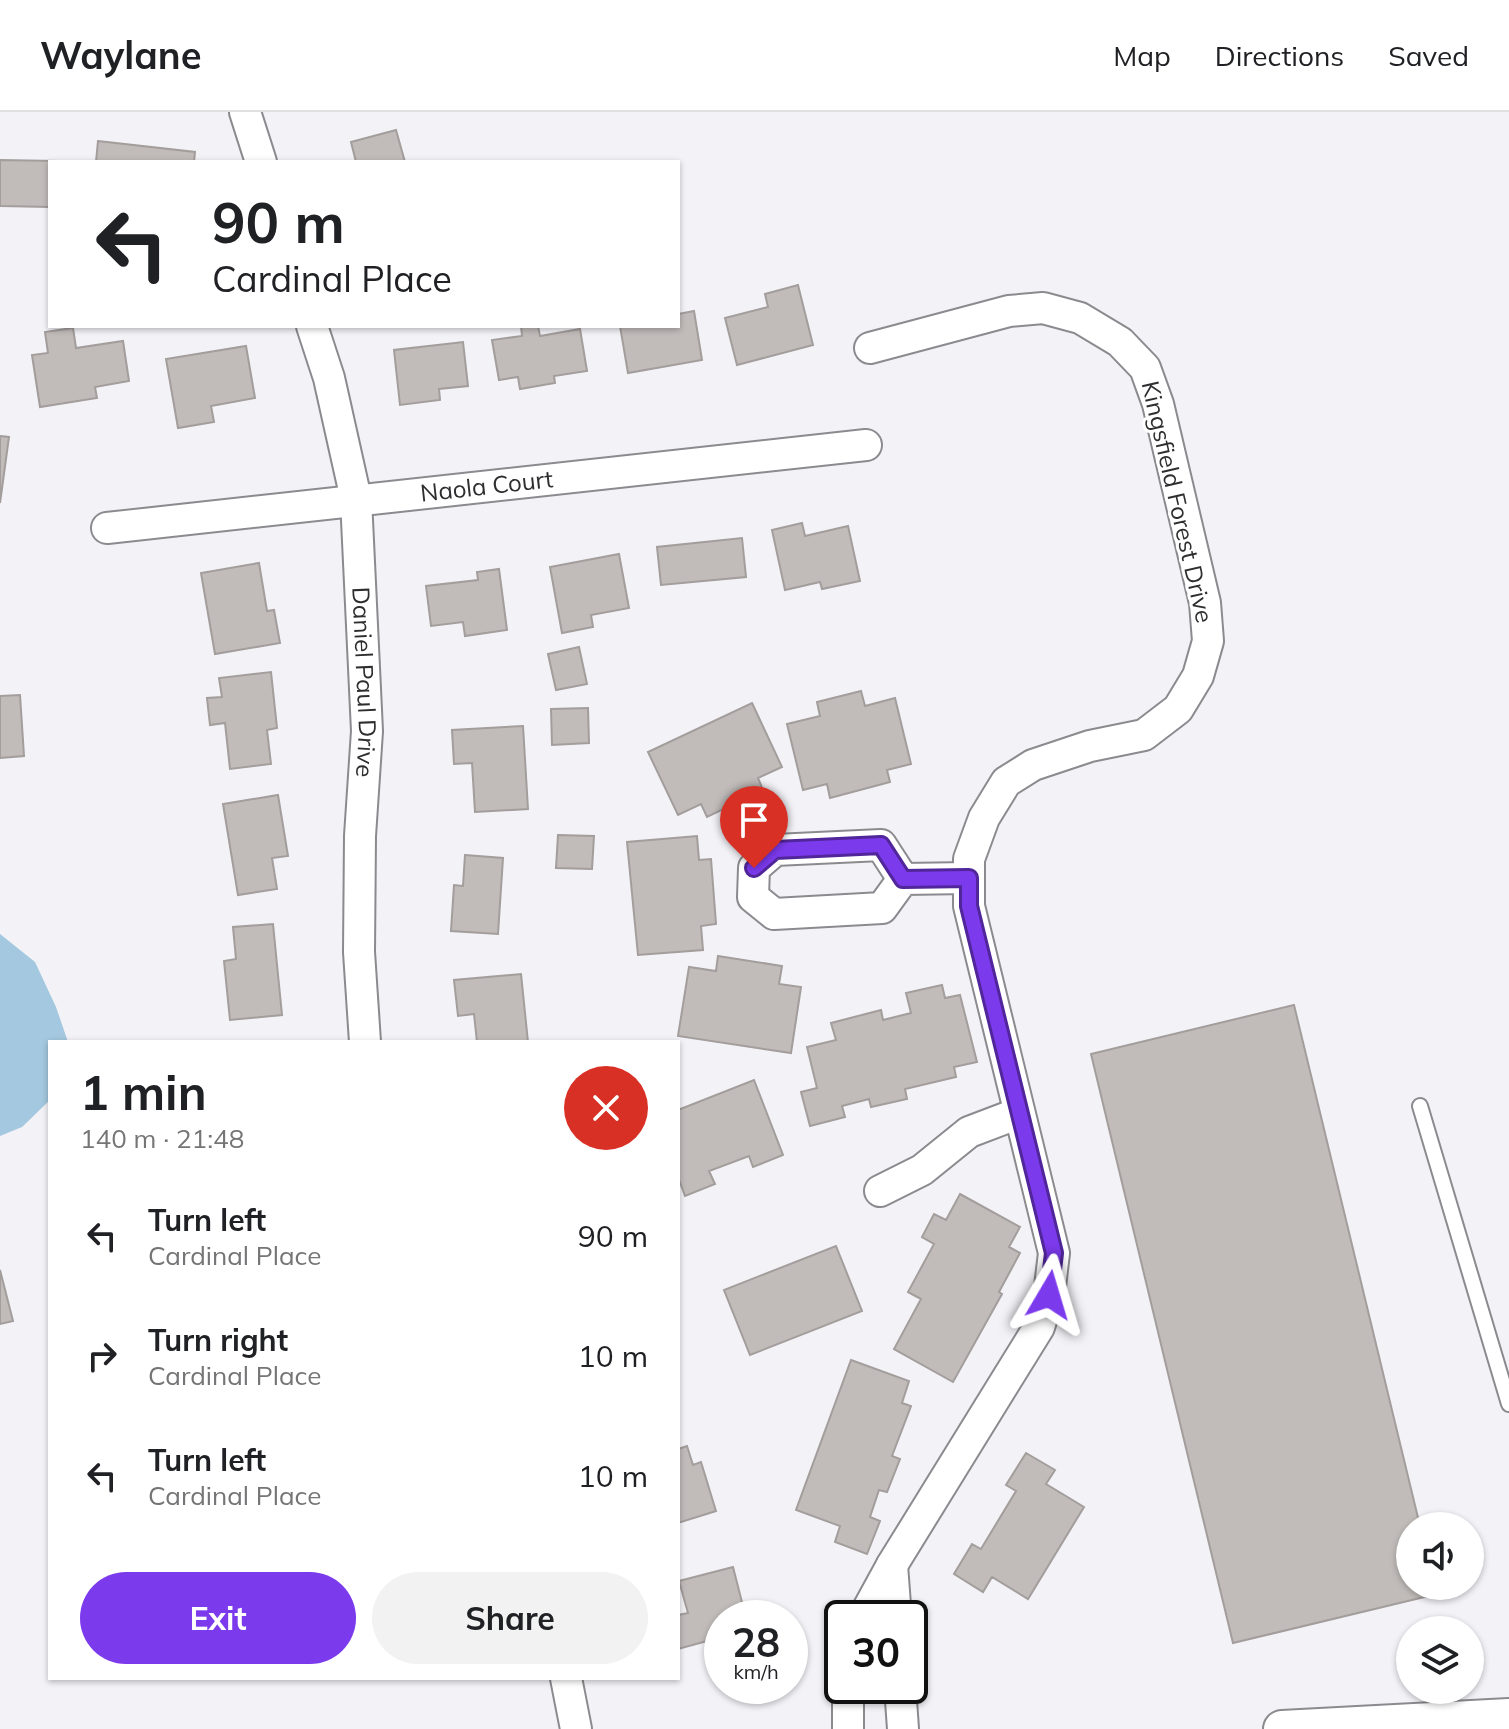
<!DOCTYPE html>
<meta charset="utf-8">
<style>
:root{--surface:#fff;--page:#f2f2f2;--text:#202124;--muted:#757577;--line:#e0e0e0;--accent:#7c3aed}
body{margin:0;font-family:Mulish,sans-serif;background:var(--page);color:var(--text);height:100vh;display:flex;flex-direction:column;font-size:30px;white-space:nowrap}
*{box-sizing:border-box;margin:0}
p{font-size:26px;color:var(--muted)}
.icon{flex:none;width:44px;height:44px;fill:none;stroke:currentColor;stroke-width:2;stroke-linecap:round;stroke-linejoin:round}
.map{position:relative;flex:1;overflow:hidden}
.side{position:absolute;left:48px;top:928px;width:632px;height:640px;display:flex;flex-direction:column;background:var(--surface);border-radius:0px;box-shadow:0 2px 6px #0004}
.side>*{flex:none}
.top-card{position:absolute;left:48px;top:48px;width:632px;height:168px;border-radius:0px;box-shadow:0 2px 6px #0004;background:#fff;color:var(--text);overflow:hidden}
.buttons{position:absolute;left:1396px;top:1400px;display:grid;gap:16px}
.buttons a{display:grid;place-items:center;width:88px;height:88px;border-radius:50%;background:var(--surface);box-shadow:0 2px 6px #0004;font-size:40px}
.speed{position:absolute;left:704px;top:1488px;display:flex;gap:16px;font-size:40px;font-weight:700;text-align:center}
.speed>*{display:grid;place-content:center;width:104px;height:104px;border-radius:50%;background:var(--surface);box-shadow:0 2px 6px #0004;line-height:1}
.speed small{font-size:20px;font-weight:400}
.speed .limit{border:4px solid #111;border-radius:12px;background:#fff;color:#111}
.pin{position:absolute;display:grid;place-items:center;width:68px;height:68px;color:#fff;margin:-82px -34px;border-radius:50% 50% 50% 0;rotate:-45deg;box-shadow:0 0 8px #0007}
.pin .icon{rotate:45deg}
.me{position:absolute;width:88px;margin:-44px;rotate:7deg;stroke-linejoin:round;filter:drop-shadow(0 0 6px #0008)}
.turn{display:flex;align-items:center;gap:28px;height:168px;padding:0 32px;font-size:36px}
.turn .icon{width:104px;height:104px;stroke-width:2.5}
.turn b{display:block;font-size:56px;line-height:68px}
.round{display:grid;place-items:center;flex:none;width:84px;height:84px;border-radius:42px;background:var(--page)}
.summary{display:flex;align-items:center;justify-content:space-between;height:136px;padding:0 32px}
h1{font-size:48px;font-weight:700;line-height:60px}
.cta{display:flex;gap:16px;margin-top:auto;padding:16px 32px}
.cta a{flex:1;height:92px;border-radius:48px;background:var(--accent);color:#fff;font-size:32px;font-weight:700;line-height:92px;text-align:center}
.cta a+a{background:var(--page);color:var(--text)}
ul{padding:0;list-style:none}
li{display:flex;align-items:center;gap:24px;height:120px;padding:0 32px}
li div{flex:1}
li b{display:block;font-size:30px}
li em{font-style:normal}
header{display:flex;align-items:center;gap:48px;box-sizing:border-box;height:112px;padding:0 40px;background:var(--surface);border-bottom:2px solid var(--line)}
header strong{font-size:38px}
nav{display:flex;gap:44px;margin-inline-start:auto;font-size:28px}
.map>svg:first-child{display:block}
.water{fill:#a3c8df}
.building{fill:#c1bcba;stroke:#a39d9c;stroke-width:2}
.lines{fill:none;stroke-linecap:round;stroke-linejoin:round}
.service-casing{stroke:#8b8b8f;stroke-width:18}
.minor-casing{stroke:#8b8b8f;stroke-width:34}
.tertiary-casing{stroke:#8b8b8f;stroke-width:40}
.service{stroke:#fff;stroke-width:14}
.minor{stroke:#fff;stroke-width:30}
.tertiary{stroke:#fff;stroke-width:36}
.route-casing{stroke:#51269a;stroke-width:20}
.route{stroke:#7c3aed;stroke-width:14}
.labels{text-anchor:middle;stroke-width:6;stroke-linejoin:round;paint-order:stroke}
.street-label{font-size:24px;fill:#2e2e30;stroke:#fff}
</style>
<header>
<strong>Waylane</strong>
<nav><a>Map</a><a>Directions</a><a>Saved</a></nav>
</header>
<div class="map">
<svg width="1509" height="1617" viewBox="0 0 1509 1617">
<rect width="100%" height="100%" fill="#f2f2f7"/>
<!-- water -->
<path class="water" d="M0,822L35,850L56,895L68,930H50V988L22,1015L0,1024Z"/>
<!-- building -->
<path class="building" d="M396,18L405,50H356L351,30Z
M98,29L195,40L194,50H96Z
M0,48L58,49L50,50V95L0,94Z
M798,173L813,233L737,253L725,206L768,195L765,182Z
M694,199L702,248L628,261L620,214H678V202Z
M521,214H538L540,224L580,217L587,259L554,264L555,271L520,277L518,265L499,268L492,228L522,224Z
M73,216L76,236L123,229L129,269L95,275L97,286L40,295L32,243L48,241L45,220Z
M463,230L468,274L439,277L440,288L400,293L394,238Z
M246,234L255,286L211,294L214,310L178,316L166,247Z
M0,324L9,325L0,391Z
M802,411L805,424L848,414L860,469L822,477L820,470L785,478L772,418Z
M742,426L746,465L661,473L657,435Z
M619,442L629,496L591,503L593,515L562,521L550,455Z
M259,451L267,499L274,498L280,531L215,542L201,461Z
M499,457L507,518L465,524L463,510L431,514L426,474L478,468L477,460Z
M579,535L587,572L556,578L548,542Z
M271,560L277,616L267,618L271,652L230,657L225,611L210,613L207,586L222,585L219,566Z
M861,579L865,594L895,586L911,652L887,658L890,670L830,686L827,672L803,678L787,612L820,604L817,590Z
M20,583L24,644L0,646V584Z
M752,591L782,655L758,666L763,678L707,705L701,692L678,703L648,640Z
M588,596L589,631L552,633L551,597Z
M523,614L528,697L475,700L472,651L454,652L452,618Z
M278,683L288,744L272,746L277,777L238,783L223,692Z
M558,723L594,724L592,757L556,756Z
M697,724L699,748L711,747L716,812L701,814L703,838L638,843L627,730Z
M465,743L503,746L498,822L451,819L454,773L463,774Z
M273,812L282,903L230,908L224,849L236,847L233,815Z
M718,844L782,854L779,872L801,875L791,941L678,924L689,855L716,859Z
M521,862L528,930H477L474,902L458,904L454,868Z
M942,873L945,886L960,883L977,950L954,955L956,965L905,977L907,987L871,995L869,987L842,994L845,1005L810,1014L801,980L817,976L807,935L836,928L831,911L881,898L883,908L911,901L906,881Z
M1294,893L1420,1414H1410V1474H1435L1437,1482L1233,1531L1091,942Z
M754,968L783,1043L753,1055L749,1044L709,1059L715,1072L685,1084L678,1065V998Z
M960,1082L1020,1115L1009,1135L1020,1141L999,1180L1002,1182L953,1270L894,1237L921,1187L908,1180L934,1132L922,1125L934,1102L946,1108Z
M836,1134L862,1199L750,1243L724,1178Z
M0,1158L13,1209L0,1212Z
M851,1248L909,1269L902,1291L911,1294L892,1344L900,1347L887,1380L879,1378L870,1405L880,1409L867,1442L835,1430L840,1414L796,1398Z
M687,1334L693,1353L701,1350L716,1399L678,1411V1337Z
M1026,1341L1055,1358L1046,1372L1084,1395L1028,1487L992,1465L983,1480L954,1462L972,1432L981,1437L1016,1379L1006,1373Z
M733,1455L746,1506H722V1525L678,1537V1503L688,1501L679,1469Z"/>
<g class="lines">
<defs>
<path id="service" d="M1420,994L1509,1292"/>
<g id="minor">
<path d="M245,0L261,50"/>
<path id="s1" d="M312,214L329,266L356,387L367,619L360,724L359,840L365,930"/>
<path id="s2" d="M107,416L866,333"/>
<path d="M903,767L881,733L775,738L754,756L753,785L774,802L882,796L903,767L969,766"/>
<path d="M880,1079L922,1058L969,1020L1019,1001"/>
<path d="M892,1453L896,1506"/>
<path d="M863,1506L892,1453L1039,1215L1049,1183L1054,1141L969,794V747L984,706L1006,670L1033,653L1090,634L1144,623L1178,597L1198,564L1208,529L1205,491L1158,292L1145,256L1120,230L1080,206L1043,196L1009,199L870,236"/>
<path d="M566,1566L576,1617"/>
<path d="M848,1574V1617"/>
<path d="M900,1574L903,1617"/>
</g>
<path id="tertiary" d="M1282,1617L1509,1605"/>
</defs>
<!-- service casing -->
<use href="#service" class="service-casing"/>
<!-- minor casing -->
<use href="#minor" class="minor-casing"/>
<!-- tertiary casing -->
<use href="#tertiary" class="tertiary-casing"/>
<!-- service -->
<use href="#service" class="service"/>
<!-- minor -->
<use href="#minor" class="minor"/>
<!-- tertiary -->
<use href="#tertiary" class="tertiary"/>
</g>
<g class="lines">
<defs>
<path id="route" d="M754,756L775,738L881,733L903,767L969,766V794L1054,1141L1049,1183"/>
</defs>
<!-- route casing -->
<use href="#route" class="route-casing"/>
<!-- route -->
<use href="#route" class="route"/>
</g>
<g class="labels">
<!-- street labels -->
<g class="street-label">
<text dy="8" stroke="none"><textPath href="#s2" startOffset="382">Naola Court</textPath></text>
<text transform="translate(1177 390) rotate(77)" y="8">Kingsfield Forest Drive</text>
<text dy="8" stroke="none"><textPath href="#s1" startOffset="362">Daniel Paul Drive</textPath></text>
</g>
</g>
</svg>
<div class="buttons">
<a><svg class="icon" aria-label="sound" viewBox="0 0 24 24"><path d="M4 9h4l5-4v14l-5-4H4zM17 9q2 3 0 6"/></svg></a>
<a><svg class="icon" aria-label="layers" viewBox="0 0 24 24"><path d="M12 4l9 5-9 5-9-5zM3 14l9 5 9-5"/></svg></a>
</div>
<div class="speed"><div>28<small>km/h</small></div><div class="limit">30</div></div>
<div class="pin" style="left:754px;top:756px;background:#d93025"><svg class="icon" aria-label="arrive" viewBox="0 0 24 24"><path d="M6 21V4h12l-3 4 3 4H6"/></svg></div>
<svg class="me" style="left:1049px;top:1183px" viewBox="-20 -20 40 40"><path d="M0-17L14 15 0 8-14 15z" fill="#7c3aed" stroke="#fff" stroke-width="4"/></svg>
<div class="top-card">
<div class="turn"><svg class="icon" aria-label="left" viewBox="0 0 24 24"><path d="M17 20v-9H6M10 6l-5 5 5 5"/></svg><div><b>90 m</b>Cardinal Place</div></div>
</div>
<section class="side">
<div class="summary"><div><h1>1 min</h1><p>140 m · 21:48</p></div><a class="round" style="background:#d93025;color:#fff"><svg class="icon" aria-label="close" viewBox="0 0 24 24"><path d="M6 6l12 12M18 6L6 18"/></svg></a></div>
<ul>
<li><svg class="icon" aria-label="left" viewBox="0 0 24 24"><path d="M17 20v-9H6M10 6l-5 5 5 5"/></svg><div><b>Turn left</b><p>Cardinal Place</p></div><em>90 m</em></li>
<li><svg class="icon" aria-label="right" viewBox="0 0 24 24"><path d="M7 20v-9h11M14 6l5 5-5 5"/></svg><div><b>Turn right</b><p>Cardinal Place</p></div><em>10 m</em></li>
<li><svg class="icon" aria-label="left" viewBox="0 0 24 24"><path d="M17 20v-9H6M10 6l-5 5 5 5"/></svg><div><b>Turn left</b><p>Cardinal Place</p></div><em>10 m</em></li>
</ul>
<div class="cta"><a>Exit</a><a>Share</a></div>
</section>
</div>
